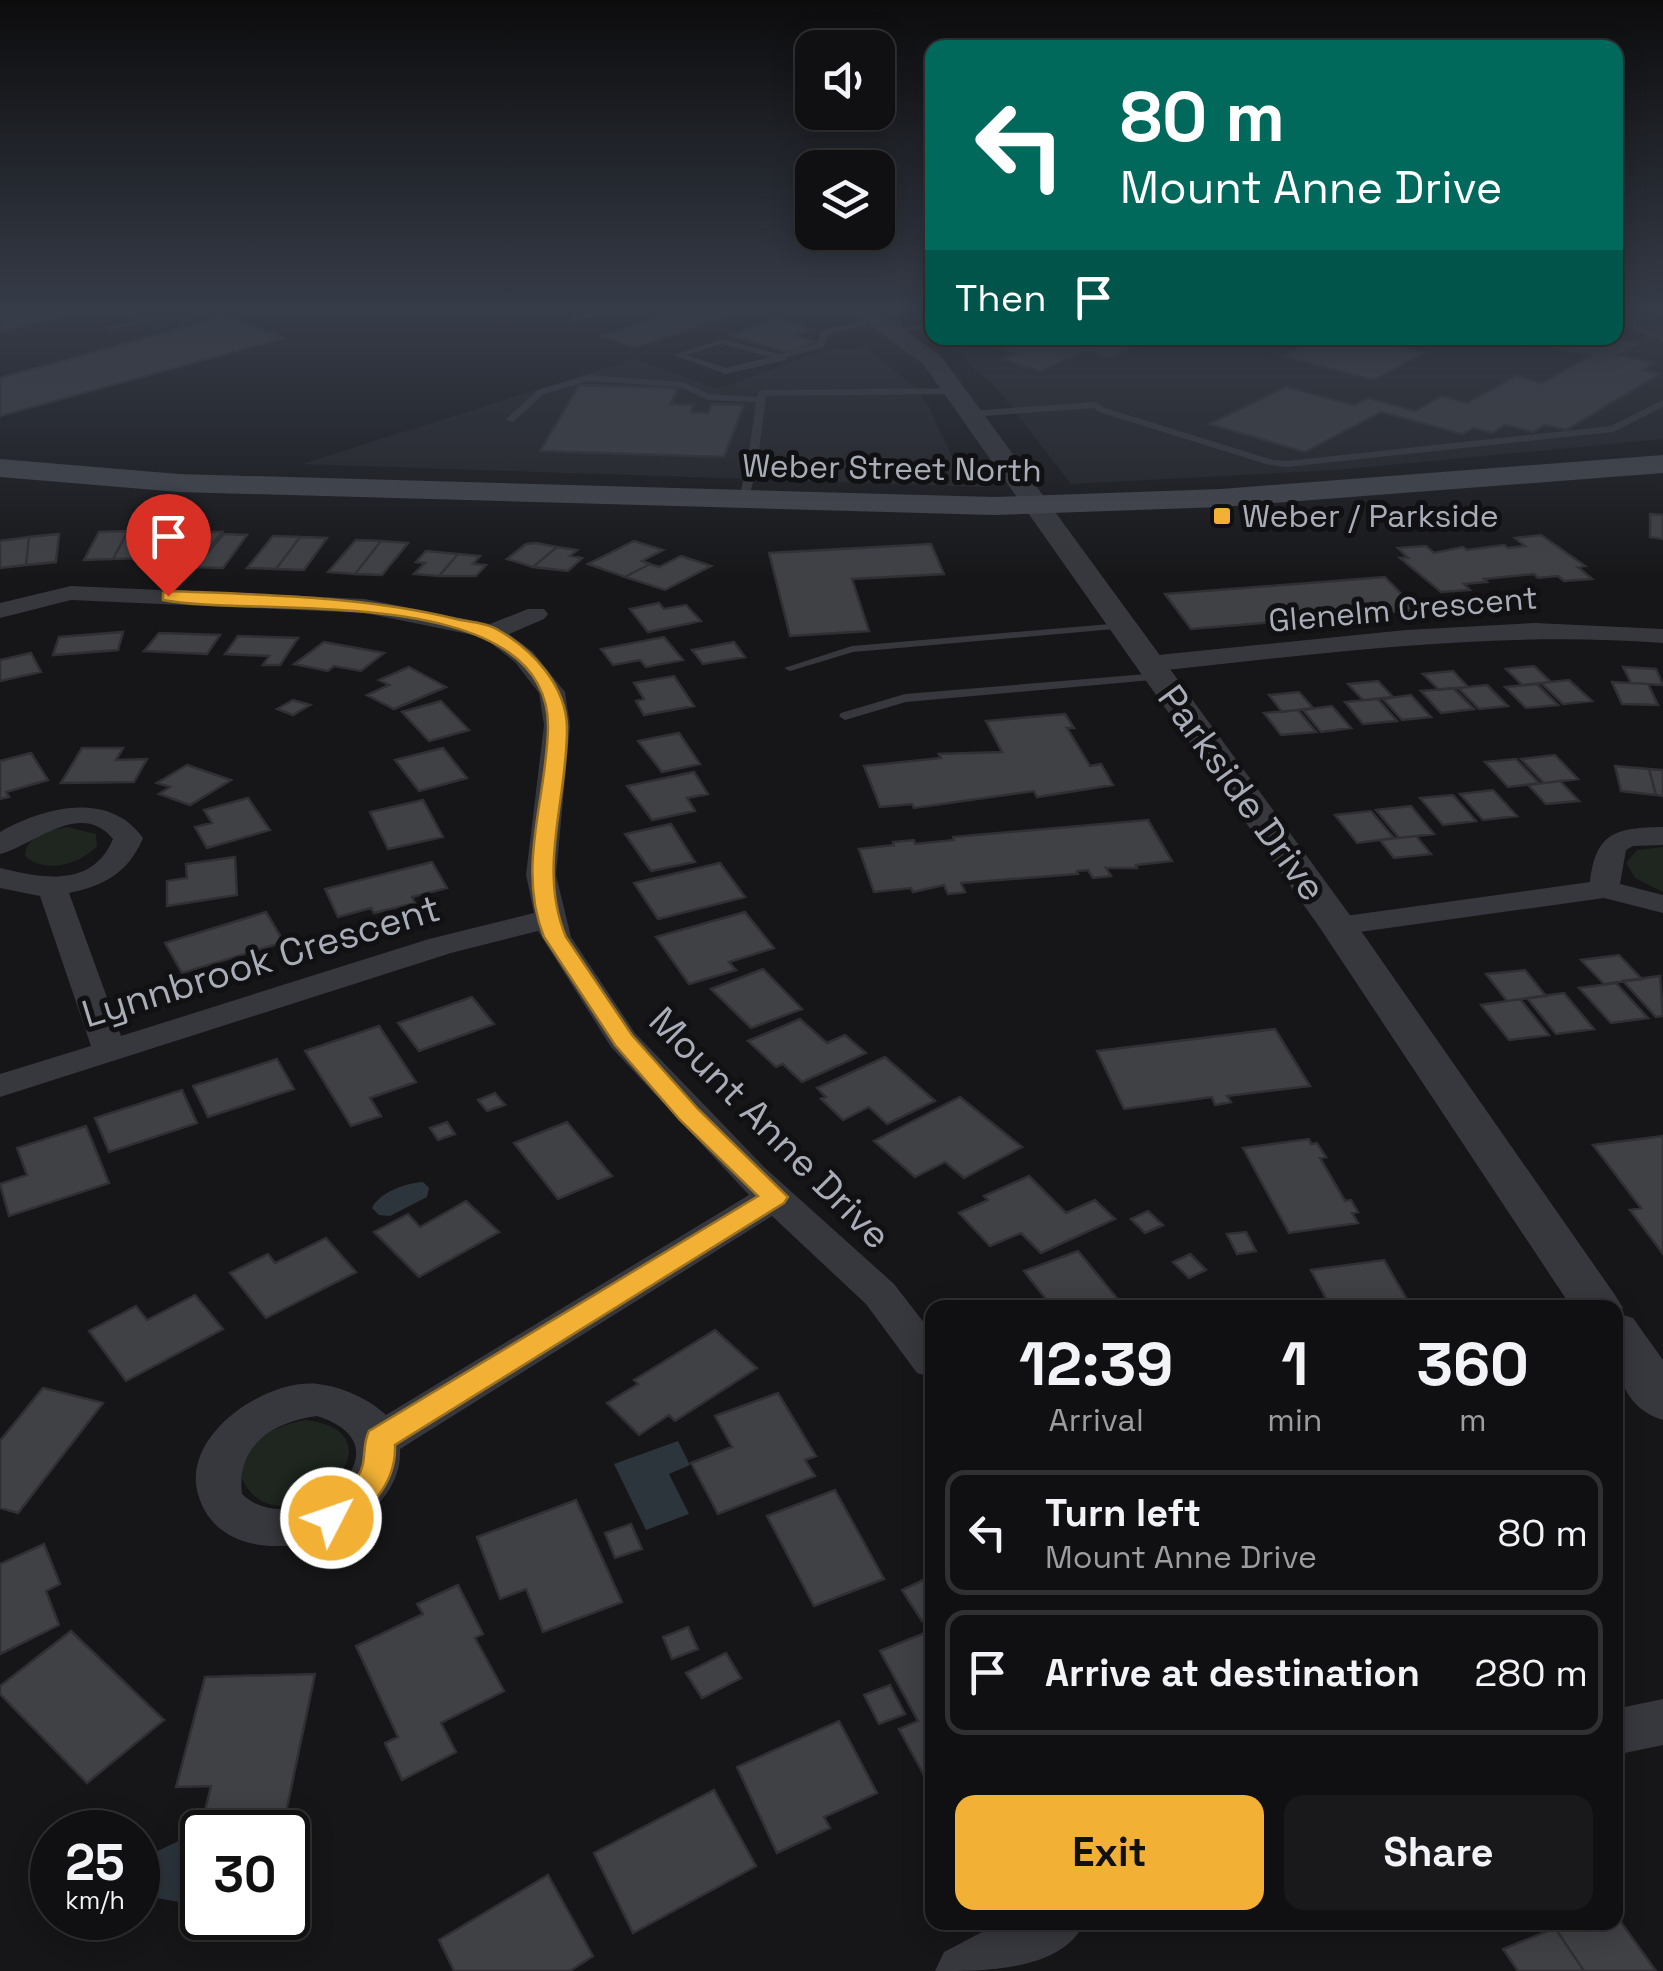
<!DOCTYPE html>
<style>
:root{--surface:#101012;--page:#19191b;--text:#f1f3f6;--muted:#9c9d9f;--line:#303032;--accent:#f2b134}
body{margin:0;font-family:"Space Grotesk",sans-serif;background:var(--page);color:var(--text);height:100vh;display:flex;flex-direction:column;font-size:38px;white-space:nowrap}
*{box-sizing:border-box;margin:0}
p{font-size:32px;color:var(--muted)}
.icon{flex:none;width:55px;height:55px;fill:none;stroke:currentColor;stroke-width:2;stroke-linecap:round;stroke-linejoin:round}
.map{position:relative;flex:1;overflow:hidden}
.panel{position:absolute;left:925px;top:1300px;width:698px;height:630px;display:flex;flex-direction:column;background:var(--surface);border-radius:20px;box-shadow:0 5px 25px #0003,0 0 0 2px var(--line)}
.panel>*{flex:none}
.banner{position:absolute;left:925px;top:40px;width:698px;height:305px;border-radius:20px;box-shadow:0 5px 25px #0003,0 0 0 2px var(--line);background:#00695c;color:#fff;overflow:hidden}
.controls{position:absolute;left:795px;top:30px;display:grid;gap:20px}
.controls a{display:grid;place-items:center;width:100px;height:100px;border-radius:20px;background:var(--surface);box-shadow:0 5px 25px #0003,0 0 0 2px var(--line);font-size:50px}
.speed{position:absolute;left:30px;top:1810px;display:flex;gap:20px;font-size:50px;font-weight:700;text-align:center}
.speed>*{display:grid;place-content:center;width:130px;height:130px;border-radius:50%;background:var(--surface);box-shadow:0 5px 25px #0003,0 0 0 2px var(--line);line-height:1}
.speed small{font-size:25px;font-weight:400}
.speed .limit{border:5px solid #111;border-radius:15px;background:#fff;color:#111}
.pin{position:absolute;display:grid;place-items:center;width:85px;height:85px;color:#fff;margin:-102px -42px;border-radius:50% 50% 50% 0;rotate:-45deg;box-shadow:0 0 10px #0007}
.pin .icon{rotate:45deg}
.me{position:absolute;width:110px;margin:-55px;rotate:49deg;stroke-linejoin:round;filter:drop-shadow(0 0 8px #0008)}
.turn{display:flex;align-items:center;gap:35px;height:210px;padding:0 30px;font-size:45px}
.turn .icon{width:130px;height:130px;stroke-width:2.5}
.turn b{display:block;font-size:70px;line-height:85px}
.then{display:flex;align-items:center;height:95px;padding:0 30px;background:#0003;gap:20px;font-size:38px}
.eta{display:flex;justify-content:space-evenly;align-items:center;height:170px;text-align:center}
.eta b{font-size:60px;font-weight:600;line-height:70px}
.action{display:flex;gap:20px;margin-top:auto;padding:20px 30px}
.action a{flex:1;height:115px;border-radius:20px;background:var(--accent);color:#111;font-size:40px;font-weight:600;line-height:115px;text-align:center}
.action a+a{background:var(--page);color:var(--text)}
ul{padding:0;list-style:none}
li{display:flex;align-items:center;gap:30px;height:125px;margin:0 20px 15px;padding:0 10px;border:5px solid var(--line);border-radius:20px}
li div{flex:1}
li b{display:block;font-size:38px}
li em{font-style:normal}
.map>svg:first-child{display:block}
.built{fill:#222225}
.green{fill:#1e261f}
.water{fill:#2c353c}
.building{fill:#404145;stroke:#303034;stroke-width:2.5}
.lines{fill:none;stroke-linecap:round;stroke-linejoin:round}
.service{fill:#37383d;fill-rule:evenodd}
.minor{fill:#37383d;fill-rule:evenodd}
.tertiary{fill:#37383d;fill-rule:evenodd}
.secondary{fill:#45474d;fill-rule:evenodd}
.rail-casing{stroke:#4a4c52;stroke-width:8}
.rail{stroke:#111113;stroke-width:5;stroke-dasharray:14;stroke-linecap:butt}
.route{fill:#f2b134;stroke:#9d7322;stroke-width:2.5}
.poi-dot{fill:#f2b134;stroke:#111113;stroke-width:4}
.labels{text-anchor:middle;stroke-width:10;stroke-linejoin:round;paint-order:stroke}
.far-street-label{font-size:32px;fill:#a8adb8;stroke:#111113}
.far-poi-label{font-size:32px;fill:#a8adb8;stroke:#111113;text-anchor:start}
.street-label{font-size:38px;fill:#a8adb8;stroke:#111113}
</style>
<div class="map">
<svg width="1663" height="1971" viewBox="0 0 1663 1971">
<rect width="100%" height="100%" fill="#161618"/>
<!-- built -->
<path class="built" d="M1615,307H1663V439L1336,470L1071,484L999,391L941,338H1615Z
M867,349L913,385L929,407L952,457L986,487L302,464L634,359L718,389L825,350Z"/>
<!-- green -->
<path class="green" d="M94,307H240L152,331Z
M67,827L96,834L97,846C80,865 45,874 25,856C26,835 49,831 67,827Z
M1663,847V892L1635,878L1626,863L1637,850Z
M305,1420C418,1433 281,1560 242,1479C242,1442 273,1426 305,1420Z"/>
<!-- water -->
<path class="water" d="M423,1182L429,1188L427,1197L390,1216L379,1215L372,1208C380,1192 406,1183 423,1182Z
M678,1441L690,1465L669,1474L689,1514L646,1530L614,1464Z
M185,1838H202V1898L191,1904L145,1896L147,1856Z"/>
<!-- building -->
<path class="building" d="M0,307H83L88,310L0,332Z
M691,307H755L635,347L601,336Z
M226,316L283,338L0,416V378Z
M778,318L810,330L794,336L814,342L788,352L731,335Z
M1001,338H1157L1109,358L1087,351L1040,371L1001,359L1016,353L997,348L1014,341Z
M1323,338H1362L1425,353L1373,380L1282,356Z
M1476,338H1614L1638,344L1618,355L1654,363L1642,370L1660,374L1566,430L1545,425L1533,432L1506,425L1492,433L1474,428L1462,434L1381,412L1305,452L1209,424L1286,387L1354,405L1369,398L1415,411L1442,396L1467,403L1516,376L1542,383L1590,356L1519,340L1508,345Z
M579,385L678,388L671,404L694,405L691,412L708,413L712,404L744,405L724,457L540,451Z
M1650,514L1663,515V539L1650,537Z
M156,530L142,558L113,559L128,531Z
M128,531L113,559L84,560L99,532Z
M209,532H222L195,567H166L189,539H204Z
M59,534L56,562L26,565L29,537Z
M224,534L247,535L223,568L195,567Z
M1541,535L1585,566L1578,567L1592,579L1564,581L1558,576L1538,578L1534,574L1484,579L1487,582L1464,584L1470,590L1441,592L1400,558H1408L1398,548L1426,546L1434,553L1463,547L1467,550L1504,545L1508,548L1525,546L1515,538Z
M273,536L300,537L276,569L247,568Z
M29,537L26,565L0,568V541Z
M300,537L327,538L304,570L276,569Z
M356,540L381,541L355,574L328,572Z
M381,541L408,543L382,575L355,574Z
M634,541L663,550L642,561L650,564L625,577L588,564Z
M536,543L557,547L533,567L507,559L526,544Z
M931,544L944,574L852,579L869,631L790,636L769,553Z
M557,547L577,550L570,556L582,558L568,571L533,567Z
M426,551L458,554L439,576L414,574L425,563L416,562Z
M458,554L480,556L473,564L486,565L476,576H439Z
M681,556L711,566L665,590L625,577L650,564L659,567Z
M1385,577L1417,610L1191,629L1165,594Z
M659,603L664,609L686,605L701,621L648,632L630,609Z
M123,632L118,650L53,655L59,637Z
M159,633L220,635L207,654L144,651Z
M238,636L298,638L280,665H263L269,656L225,654Z
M664,637L683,660L646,667L640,660L613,665L601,649Z
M324,642L384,653L361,671L334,666L328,671L294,664Z
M734,642L745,657L703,664L692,650Z
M31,653L41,672L0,681V660Z
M1534,666L1551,682L1522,685L1506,669Z
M409,667L446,687L394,709L367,695L389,685L379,680Z
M1623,667L1656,669L1663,685L1631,683Z
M1453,671L1468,687L1439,690L1423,674Z
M674,676L694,706L644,715L636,701L644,699L634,683Z
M1569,680L1592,701L1563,704L1541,683Z
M1378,681L1393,697L1363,700L1348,684Z
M1612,682L1648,684L1658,705L1622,704Z
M1537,684L1558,705L1526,708L1505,687Z
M1487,685L1508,706L1479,709L1458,688Z
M1453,688L1474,709L1441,713L1421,691Z
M1299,692L1313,708L1282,712L1269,695Z
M1411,695L1431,717L1402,720L1383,699Z
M1378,699L1397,721L1363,724L1345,702Z
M293,700L310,705L293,715L277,709Z
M441,701L469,730L429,741L402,712Z
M1332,706L1351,728L1321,732L1303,710Z
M1298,710L1316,732L1281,735L1264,713Z
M1065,714L1074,728H1067L1090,766L1101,764L1113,785L1037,797L1034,791L914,808L912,804L880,807L864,766L941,758L939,754L1002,752L986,721Z
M679,733L700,764L662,772L638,741Z
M82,748H123L116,760L147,759L134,782L61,783Z
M443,748L467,778L419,791L395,760Z
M31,753L48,780L6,792L9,797L0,799V761Z
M1555,755L1578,779L1544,783L1521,759Z
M1516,759L1539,783L1508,787L1485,762Z
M187,765L231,780L190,805L159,794L170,787L157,783Z
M1615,766L1649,769L1656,795L1621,791Z
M1649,769L1663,770V796L1656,795Z
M694,772L708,794L687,798L695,811L652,820L627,786Z
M1560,781L1579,801L1546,804L1528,785Z
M1493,790L1517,816L1483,820L1460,794Z
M1453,795L1476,821L1443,825L1420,798Z
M248,798L270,830L207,848L195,827L212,823L204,810Z
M423,800L443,837L388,849L370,812Z
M1411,806L1434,834L1399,838L1376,810Z
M1371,811L1394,838L1357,843L1335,815Z
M1148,820L1172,861L1136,865L1137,868H1106L1111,876L1093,878L1088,870L1077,871L1078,874L961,883L965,892L959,893L948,894L944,885L913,892L911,888L874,892L859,849L894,845L893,842L914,840L915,844L954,840L953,837Z
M671,824L695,862L651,871L625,834Z
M1416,836L1431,854L1394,858L1380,840Z
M235,857L237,895L167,906V881L187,878L186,864Z
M432,862L447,888L412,897L415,903L374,913L371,908L338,917L325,889Z
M720,863L745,897L658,919L634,883Z
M266,912L284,942L182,973L165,943Z
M745,912L774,948L729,962L736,970L689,984L656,937Z
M1619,955L1642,979L1604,984L1581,960Z
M763,969L802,1009L751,1028L711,989Z
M1525,970L1546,996L1507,1001L1486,974Z
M1660,976L1663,1016L1656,1017L1623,981Z
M1616,983L1648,1018L1611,1023L1579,988Z
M1564,993L1594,1029L1556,1034L1527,998Z
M472,997L494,1024L419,1051L398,1023Z
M1520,999L1549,1035L1509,1040L1481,1005Z
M800,1019L827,1043L845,1035L866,1053L802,1082L783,1064L776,1067L748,1041Z
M379,1026L416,1082L370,1098L381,1116L351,1126L305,1051Z
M1275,1029L1310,1086L1227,1096L1231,1102L1215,1105L1212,1097L1124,1109L1097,1051Z
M885,1057L935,1101L887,1124L869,1107L843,1120L821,1099L826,1097L817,1088Z
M277,1059L294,1089L208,1117L193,1086Z
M182,1090L197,1123L109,1152L95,1118Z
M495,1093L505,1105L487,1111L478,1100Z
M960,1097L1022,1147L964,1178L945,1162L915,1177L874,1141Z
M447,1122L455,1134L438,1140L430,1128Z
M567,1122L612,1176L558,1199L514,1143Z
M86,1126L109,1183L9,1216L0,1184L27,1175L17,1148Z
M1663,1136V1254L1630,1210L1641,1208L1593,1145Z
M1309,1139L1311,1144L1317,1143L1326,1157L1320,1158L1345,1201L1351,1200L1358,1212L1352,1213L1358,1223L1289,1233L1243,1148Z
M1029,1176L1066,1213L1095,1200L1115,1219L1041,1253L1021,1233L990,1246L959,1213L988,1200L984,1196Z
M466,1201L499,1232L419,1277L374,1232L408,1214L420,1227Z
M1148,1211L1163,1225L1145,1233L1131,1219Z
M1246,1232L1256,1251L1237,1254L1227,1234Z
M326,1238L356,1272L266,1318L230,1273L268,1254L275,1263Z
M1078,1251L1125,1308H1053L1024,1271Z
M1190,1254L1206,1270L1189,1278L1173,1262Z
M1384,1260L1412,1308H1331L1311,1270Z
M195,1295L223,1329L126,1381L89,1331L136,1306L147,1320Z
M715,1330L757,1368L675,1421L669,1415L639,1435L607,1403L638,1384L634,1380Z
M43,1388L103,1403L18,1513L0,1508V1441Z
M778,1393L816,1456L805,1460L815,1476L718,1514L691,1463L732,1447L715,1416Z
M835,1490L884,1579L814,1606L767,1516Z
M576,1500L622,1602L543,1632L526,1589L500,1599L477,1537Z
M631,1524L642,1549L615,1558L605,1533Z
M44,1544L60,1584L46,1591L59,1625L0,1654V1564Z
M923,1580L932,1594V1615L922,1621L902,1590Z
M458,1585L483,1634L475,1638L504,1691L441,1723L456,1752L402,1780L385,1743L398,1737L356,1646L423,1614L417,1604Z
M688,1627L698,1649L672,1659L663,1637Z
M932,1630V1774L925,1777L899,1729L918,1721L880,1651Z
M71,1631L164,1720L87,1783L0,1694V1686Z
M726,1653L741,1678L702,1698L686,1673Z
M315,1674L285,1817L203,1819L211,1786L176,1787L205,1677Z
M890,1685L905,1714L879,1724L864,1695Z
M839,1721L877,1793L824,1817L830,1828L777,1853L737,1767Z
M714,1790L756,1866L633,1933L594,1853Z
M548,1875L593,1956L570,1971H454L439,1940Z
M1615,1914L1656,1971H1584L1555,1928L1567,1922H1615Z
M1555,1928L1584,1971H1518L1503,1949Z"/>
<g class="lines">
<!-- service -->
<path class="service" d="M117,307H127L148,322L109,330V326L137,321Z
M516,307H526L520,310Z
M605,307H619L573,323L566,321Z
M1615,316L1663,337V342L1615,321Z
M878,317H881V321L829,334L823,348L787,357L786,360L726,374L674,355L722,339L779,354L816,344L822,330ZM722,344L770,357L726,368L686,355Z
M932,322V326L894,334L890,332Z
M588,375L683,382L709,394L757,397L759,391L762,390L955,388L959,391L955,394L766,396L757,467L748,501L743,504L738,501L747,467L756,402L707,400L681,387L588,381L544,394L513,422L505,420L538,390Z
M1663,400V407L1613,432L1287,467L1269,465L1099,412L1094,408L971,417L967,414L971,411L1096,402L1105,408L1273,460L1287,461L1611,426Z
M1122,623L1128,626L1126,628L853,652L790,671L784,668L852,646Z
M1159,673L1163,675V679L906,702L845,720L839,716L841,713L905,694Z"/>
<!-- minor -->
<path class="minor" d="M71,586L365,599L490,624L528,609H544L548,614L544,619L509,634L533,652L565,692L570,725L556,875L571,937L635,1033L765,1168L894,1284L932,1333V1377L917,1373L866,1304L772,1216L400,1449C405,1539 225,1591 198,1494C181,1435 266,1378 318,1384C343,1387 369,1399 386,1415L749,1195L611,1047L538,931L451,953L0,1097V1074L91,1046L40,896L0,888V868C41,878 92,889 113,839C81,799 34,845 0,854V832C44,807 109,790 143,838C129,872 104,886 69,893L121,1036L429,939L534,913L526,875L544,725L539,693L515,662L483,637L365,613L71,600L0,618V603ZM317,1416C419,1448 296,1546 242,1494C236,1445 273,1422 317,1416Z
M1535,623L1663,629V643C1490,630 1320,654 1148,672L1135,664L1148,656L1406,630Z
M1663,827V845L1633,846L1626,850L1620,884L1663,895V913L1604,898L1338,935L1327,933L1322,926L1327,919L1338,917L1590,882C1596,831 1617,828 1663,827Z
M1663,1699V1745L1615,1755V1709Z
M1001,1922H1085C1062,1971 986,1971 935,1971L944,1952Z"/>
<!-- tertiary -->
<path class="tertiary" d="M846,307H871L940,355L963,386L1352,918L1615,1295L1623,1308L1619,1314L1633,1318L1663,1360V1420C1612,1404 1615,1352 1615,1308H1572L1320,928L924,365Z"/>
<!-- secondary -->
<path class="secondary" d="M1663,455V473L1221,507L994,515L179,492L0,477V459L179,474L994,497L1221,489Z"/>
<defs>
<path id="rail" d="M1656,307L1663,310"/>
</defs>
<!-- rail casing -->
<use href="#rail" class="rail-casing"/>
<!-- rail -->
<use href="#rail" class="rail"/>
</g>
<!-- sky -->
<linearGradient id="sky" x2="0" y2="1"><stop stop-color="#0c0c0d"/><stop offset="0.53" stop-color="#363c48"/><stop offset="1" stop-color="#363c48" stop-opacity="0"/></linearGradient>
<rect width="1663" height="583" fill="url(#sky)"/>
<!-- route -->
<path class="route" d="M168,591C265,595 362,596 456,619C470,622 488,623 500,631C534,651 566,686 567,727C568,798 537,868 566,937L632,1035L698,1109L788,1197L784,1203L395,1445C397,1483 366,1519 331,1531L320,1527L316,1518C324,1501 345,1493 357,1478C368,1462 361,1447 369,1431L758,1196L680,1120L615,1045L544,937C516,867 547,798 548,727C549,579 254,618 163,600V593Z"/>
<!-- markers -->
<rect class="poi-dot" x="1212" y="506" width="20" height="20" rx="5"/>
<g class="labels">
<!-- far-street labels -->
<g class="far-street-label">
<text transform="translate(892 468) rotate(1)" y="11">Weber Street North</text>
<text transform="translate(1403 609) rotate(-5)" y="11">Glenelm Crescent</text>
</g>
<!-- far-poi labels -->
<g class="far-poi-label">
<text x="1242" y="527">Weber / Parkside</text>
</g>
<!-- street labels -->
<g class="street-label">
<text transform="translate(1242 793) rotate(54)" y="13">Parkside Drive</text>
<text transform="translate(261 961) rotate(-17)" y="13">Lynnbrook Crescent</text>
<text transform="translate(770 1128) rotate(45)" y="13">Mount Anne Drive</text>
</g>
</g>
</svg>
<div class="controls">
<a><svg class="icon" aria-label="sound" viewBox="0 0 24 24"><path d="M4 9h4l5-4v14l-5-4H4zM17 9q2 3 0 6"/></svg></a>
<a><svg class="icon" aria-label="layers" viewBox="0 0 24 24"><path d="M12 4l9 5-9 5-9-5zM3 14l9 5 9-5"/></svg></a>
</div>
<div class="speed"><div>25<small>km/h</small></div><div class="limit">30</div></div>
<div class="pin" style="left:168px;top:596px;background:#d93025"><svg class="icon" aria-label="arrive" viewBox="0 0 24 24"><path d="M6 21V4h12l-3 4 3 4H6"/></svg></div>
<svg class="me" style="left:331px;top:1518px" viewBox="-20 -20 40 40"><circle r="17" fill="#f2b134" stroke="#fff" stroke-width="3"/><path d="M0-11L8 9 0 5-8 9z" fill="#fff"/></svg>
<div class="banner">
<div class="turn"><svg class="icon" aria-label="left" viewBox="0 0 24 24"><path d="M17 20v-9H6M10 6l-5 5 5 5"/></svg><div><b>80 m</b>Mount Anne Drive</div></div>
<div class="then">Then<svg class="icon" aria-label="arrive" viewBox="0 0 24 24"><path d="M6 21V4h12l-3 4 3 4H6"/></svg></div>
</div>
<section class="panel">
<div class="eta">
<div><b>12:39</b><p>Arrival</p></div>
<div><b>1</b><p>min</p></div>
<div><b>360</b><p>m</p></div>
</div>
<ul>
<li><svg class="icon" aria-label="left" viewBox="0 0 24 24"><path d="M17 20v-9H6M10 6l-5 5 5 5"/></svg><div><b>Turn left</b><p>Mount Anne Drive</p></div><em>80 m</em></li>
<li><svg class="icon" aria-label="arrive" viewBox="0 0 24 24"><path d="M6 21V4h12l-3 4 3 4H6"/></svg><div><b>Arrive at destination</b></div><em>280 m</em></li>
</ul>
<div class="action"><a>Exit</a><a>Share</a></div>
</section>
</div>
